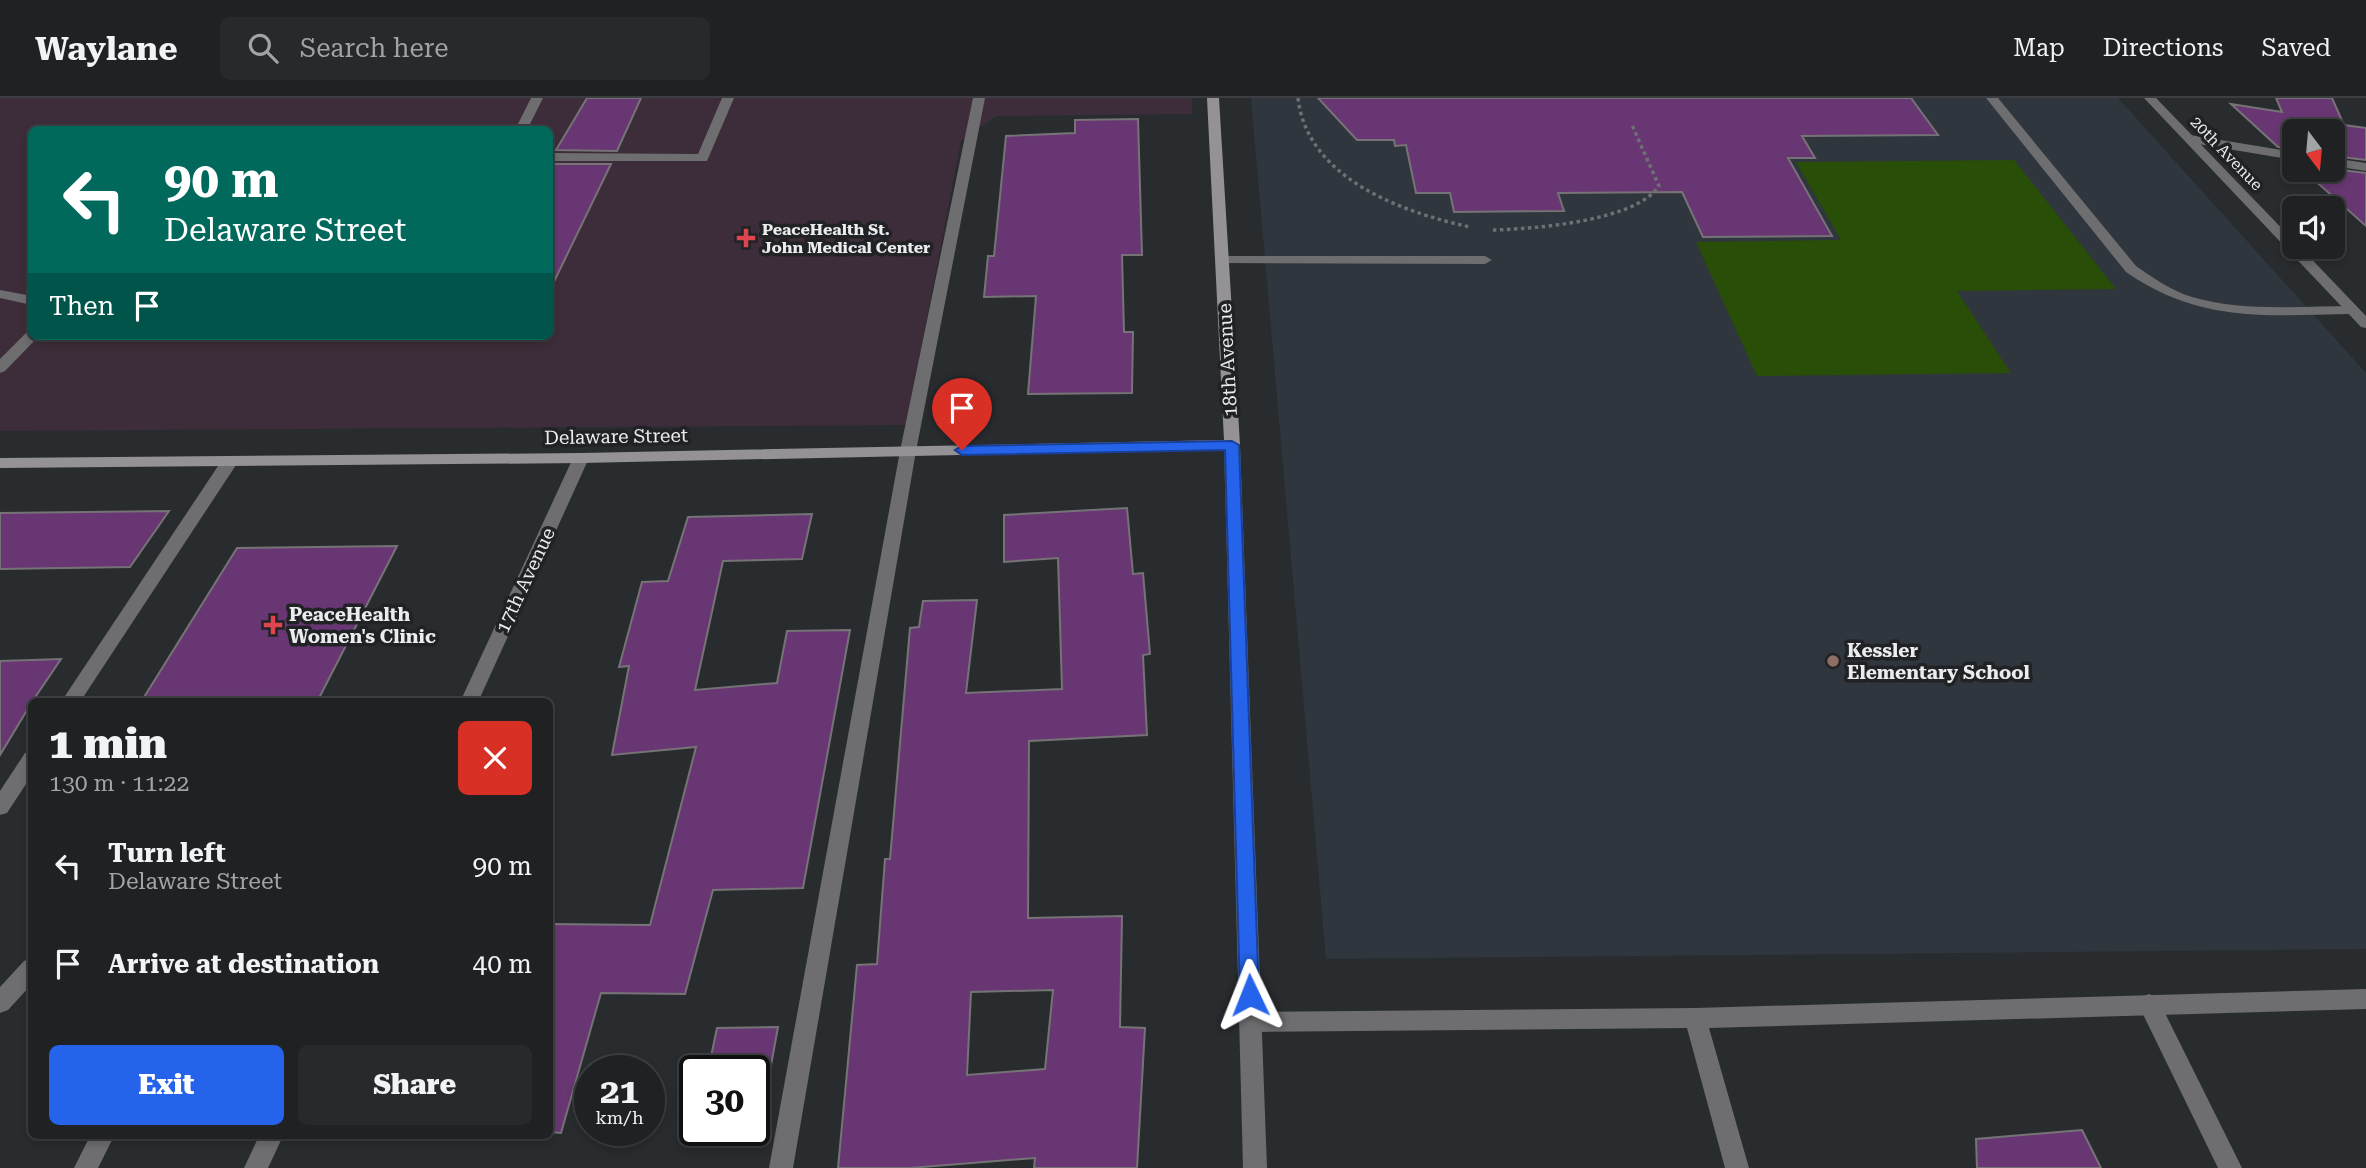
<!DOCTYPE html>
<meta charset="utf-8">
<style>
:root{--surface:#1f2123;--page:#27292b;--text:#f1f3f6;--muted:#a1a3a6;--line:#3c3e41;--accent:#2563eb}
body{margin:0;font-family:"Roboto Serif",serif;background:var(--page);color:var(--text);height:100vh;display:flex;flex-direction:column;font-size:26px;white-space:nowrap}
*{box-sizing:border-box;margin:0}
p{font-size:23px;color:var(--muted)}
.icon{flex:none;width:38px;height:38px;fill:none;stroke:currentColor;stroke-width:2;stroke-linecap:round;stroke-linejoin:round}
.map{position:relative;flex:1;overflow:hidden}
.drawer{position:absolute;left:28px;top:600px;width:525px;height:441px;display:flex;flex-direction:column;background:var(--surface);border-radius:10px;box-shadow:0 4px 10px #0003,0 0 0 2px var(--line)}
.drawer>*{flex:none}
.guide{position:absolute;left:28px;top:28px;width:525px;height:214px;border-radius:10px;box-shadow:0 4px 10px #0003,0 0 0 2px var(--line);background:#00695c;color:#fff;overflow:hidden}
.needle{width:46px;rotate:164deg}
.buttons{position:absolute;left:2282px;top:21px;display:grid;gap:14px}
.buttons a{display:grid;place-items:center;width:63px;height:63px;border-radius:10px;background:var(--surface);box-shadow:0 4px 10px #0003,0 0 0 2px var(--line);font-size:35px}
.speed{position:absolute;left:574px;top:957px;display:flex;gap:14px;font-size:35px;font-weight:700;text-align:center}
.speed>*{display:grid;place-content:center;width:91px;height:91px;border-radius:50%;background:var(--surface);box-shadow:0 4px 10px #0003,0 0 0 2px var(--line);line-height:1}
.speed small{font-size:18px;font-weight:400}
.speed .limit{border:4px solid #111;border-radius:10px;background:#fff;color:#111}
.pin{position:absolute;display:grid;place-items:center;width:60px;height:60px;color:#fff;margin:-72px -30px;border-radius:50% 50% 50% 0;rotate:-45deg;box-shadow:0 0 7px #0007}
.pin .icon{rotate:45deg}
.me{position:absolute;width:77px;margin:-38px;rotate:358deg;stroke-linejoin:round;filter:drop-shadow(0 0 5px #0008)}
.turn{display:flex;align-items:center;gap:24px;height:147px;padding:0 21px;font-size:32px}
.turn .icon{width:91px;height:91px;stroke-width:2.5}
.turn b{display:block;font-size:49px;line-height:60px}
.then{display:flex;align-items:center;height:66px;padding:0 21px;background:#0003;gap:14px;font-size:26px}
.round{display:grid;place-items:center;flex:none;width:74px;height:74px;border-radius:10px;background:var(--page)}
.overview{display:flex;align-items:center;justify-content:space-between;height:119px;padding:0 21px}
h1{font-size:42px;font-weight:800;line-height:52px}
.cta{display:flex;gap:14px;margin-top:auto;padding:14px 21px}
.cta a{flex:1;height:80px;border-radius:10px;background:var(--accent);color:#fff;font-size:28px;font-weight:800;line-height:80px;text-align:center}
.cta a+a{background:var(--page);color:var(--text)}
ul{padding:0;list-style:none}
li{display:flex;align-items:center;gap:21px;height:98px;padding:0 21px}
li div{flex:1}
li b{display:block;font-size:26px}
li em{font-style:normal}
header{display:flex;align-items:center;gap:42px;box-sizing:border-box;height:98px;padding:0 35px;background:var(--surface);border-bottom:2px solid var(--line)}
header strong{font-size:33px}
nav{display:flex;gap:38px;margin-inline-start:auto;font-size:24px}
.search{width:490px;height:63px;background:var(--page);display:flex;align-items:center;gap:18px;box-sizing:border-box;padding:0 24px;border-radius:10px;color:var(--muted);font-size:26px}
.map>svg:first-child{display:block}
.built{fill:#2f363d}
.medical{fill:#3d2d3a;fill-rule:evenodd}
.green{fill:#294e08}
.building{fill:#683773;stroke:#767376;stroke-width:2;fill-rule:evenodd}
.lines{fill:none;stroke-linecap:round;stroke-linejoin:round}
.path{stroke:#6e7174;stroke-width:3.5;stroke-dasharray:3.5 3.5;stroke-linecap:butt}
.lane{fill:#6e6d6f;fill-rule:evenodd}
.street{fill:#6e6d6f;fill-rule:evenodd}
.secondary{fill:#949295;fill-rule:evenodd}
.route{fill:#2563eb;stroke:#184099;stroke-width:2}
.health-dot{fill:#e0444e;stroke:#202225;stroke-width:2.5}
.education-dot{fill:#8d6e63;stroke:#202225;stroke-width:2.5}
.labels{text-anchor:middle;stroke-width:7;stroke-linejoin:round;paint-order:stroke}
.far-street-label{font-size:16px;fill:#eaecee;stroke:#202225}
.far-poi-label{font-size:16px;font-weight:bold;fill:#eaecee;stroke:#202225;text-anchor:start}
.street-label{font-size:19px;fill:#eaecee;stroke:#202225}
.poi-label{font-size:19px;font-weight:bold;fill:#eaecee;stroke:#202225;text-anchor:start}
</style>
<header>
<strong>Waylane</strong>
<div class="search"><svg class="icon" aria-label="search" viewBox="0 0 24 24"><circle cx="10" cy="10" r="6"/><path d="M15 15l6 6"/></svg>Search here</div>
<nav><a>Map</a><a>Directions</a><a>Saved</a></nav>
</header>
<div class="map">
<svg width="2366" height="1070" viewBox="0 0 2366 1070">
<rect width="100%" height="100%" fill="#292c2f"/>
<!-- built -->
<path class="built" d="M1251,0H2118L2366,275V851L1326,861Z"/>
<!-- medical -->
<path class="medical" d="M0,0H1192V16L996,18L961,43L906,327L0,333ZM32,32H550V238H32Z"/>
<!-- green -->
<path class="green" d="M2014,62L2116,191L1957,193L2011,275L1757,278L1696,144L1841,142L1796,64Z"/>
<!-- building -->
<path class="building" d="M587,0H641L617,53L556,52Z
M1318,0H1911L1938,37L1802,38L1815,60H1788L1832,138L1703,139L1682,94L1558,95L1564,113L1454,114L1450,95H1416L1406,47L1395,48L1394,42H1357Z
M2276,0H2332L2344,27L2366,30V62L2333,58V33H2294V51L2278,49L2231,6L2282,14Z
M1138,21L1142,157H1122L1124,234H1133L1132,295L1028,296L1036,198L984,199L988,158H994L1006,38L1075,35V22Z
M550,66H611L550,192V65Z
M2333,71L2366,75V128L2303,72Z
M1127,410L1133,476L1143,475L1150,556L1143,557L1147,637L1029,643L1028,820L1122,818L1120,929L1145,930L1137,1070H1034L1035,1060L910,1070H838L857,867L877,866L885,761H890L910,530L919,529L923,503L977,502L966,595L1062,591L1058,460L1004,464V417ZM1053,892L1045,971L967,977L971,894Z
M169,413L130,469L0,471V415Z
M812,416L802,461L723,463L695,592L777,585L787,533L850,532L803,790L713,792L685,896L601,895L561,1035L550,1034V826L650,827L696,649L612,657L629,568L619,569L642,484L668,483L688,419Z
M397,448L317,604H141L237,450Z
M61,561L32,604L0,657V563Z
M778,929L770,973H708L717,930Z
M2082,1032L2101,1070H1977L1976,1041Z"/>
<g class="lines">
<!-- path -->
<path class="path" d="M1298,0C1307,80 1401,114 1470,129
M1493,132C1534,131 1636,123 1659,88L1632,27"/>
<!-- lane -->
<path class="lane" d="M531,0H543L527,32H515Z
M722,0H734L707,63H550V55L698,56Z
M973,0H985L916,353L793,1070H769L900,353Z
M1986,0H1998L2136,168C2153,180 2172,193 2192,199C2243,214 2300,208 2353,208L2360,212L2353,216C2267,217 2201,226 2126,174Z
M2190,37L2294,54V62L2186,44V38Z
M2333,60L2366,65V73L2333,68Z
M1222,158H1485L1492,162L1485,166L1217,165L1215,162Z
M0,192L32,198V207L0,200Z
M32,233V238H38L37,240L5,273L0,275V261L27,234Z
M230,358L238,363L236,367L80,604H61L224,359Z
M32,653V677L7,715L0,717V693L25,655Z
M32,860V886L8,912L0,915V889L24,863Z
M2366,891V911L1709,930L1749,1070H1725L1687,930L1250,934L1242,931L1239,924L1242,917L1250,914L1695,910Z
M90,1038H114L98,1070H74Z"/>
<!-- street -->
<path class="street" d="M2144,0H2156L2294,143V149H2300L2366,218V230L2361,229Z
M1232,342L1240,347L1267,1070H1243L1224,347Z
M581,355L589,360L478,604H460L573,360Z
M2149,896L2157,899L2242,1070H2218L2138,906L2141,899Z
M259,1038H283L268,1070H244Z"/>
<!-- secondary -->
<path class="secondary" d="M1207,0H1219L1240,347L1237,351L581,365L0,370V360L581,355L1224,342Z"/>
</g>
<!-- route -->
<path class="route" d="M1232,343L1239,347L1259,897L1256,903L1250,906L1243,903L1240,897L1225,352L962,357L955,352L962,348Z"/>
<!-- markers -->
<g class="health-dot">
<path d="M742.5 129.5h7v7h7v7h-7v7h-7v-7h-7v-7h7z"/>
<path d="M269.5 516.5h7v7h7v7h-7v7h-7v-7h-7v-7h7z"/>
</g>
<circle class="education-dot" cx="1833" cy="563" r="7"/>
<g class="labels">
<!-- far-street labels -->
<g class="far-street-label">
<text transform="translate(2227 55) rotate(46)" y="6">20th Avenue</text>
</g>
<!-- far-poi labels -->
<g class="far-poi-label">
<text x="762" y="137">PeaceHealth St.<tspan x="762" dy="18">John Medical Center</tspan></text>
</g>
<!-- street labels -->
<g class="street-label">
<text transform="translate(1227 262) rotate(-93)" y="7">18th Avenue</text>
<text transform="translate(616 338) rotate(-1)" y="7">Delaware Street</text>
<text transform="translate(525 482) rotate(-65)" y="7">17th Avenue</text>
</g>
<!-- poi labels -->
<g class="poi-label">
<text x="289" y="523">PeaceHealth<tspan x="289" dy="22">Women's Clinic</tspan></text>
<text x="1847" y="559">Kessler<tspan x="1847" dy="22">Elementary School</tspan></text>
</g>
</g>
</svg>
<div class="buttons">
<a><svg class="needle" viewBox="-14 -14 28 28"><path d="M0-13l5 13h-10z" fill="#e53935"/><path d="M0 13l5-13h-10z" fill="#a1a3a6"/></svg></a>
<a><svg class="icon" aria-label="sound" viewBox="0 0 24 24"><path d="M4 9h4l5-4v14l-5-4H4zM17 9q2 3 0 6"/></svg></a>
</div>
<div class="speed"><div>21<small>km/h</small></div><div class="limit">30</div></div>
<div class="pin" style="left:962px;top:352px;background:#d93025"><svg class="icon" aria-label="arrive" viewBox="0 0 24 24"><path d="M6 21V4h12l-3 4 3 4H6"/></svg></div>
<svg class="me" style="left:1250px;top:897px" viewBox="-20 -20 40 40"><path d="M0-17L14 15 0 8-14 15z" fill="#2563eb" stroke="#fff" stroke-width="4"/></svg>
<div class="guide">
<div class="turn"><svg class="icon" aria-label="left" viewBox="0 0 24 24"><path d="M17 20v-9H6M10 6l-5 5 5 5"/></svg><div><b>90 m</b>Delaware Street</div></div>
<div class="then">Then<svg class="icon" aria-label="arrive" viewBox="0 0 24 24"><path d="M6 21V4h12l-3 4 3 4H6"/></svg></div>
</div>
<section class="drawer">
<div class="overview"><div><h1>1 min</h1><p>130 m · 11:22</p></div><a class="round" style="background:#d93025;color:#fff"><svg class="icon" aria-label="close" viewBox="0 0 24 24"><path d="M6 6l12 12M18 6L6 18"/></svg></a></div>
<ul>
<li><svg class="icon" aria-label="left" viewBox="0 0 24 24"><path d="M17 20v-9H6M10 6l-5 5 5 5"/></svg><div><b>Turn left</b><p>Delaware Street</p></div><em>90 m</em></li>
<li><svg class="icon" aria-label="arrive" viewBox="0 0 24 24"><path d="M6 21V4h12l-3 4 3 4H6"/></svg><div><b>Arrive at destination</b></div><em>40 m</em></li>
</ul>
<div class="cta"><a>Exit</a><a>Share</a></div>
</section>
</div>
